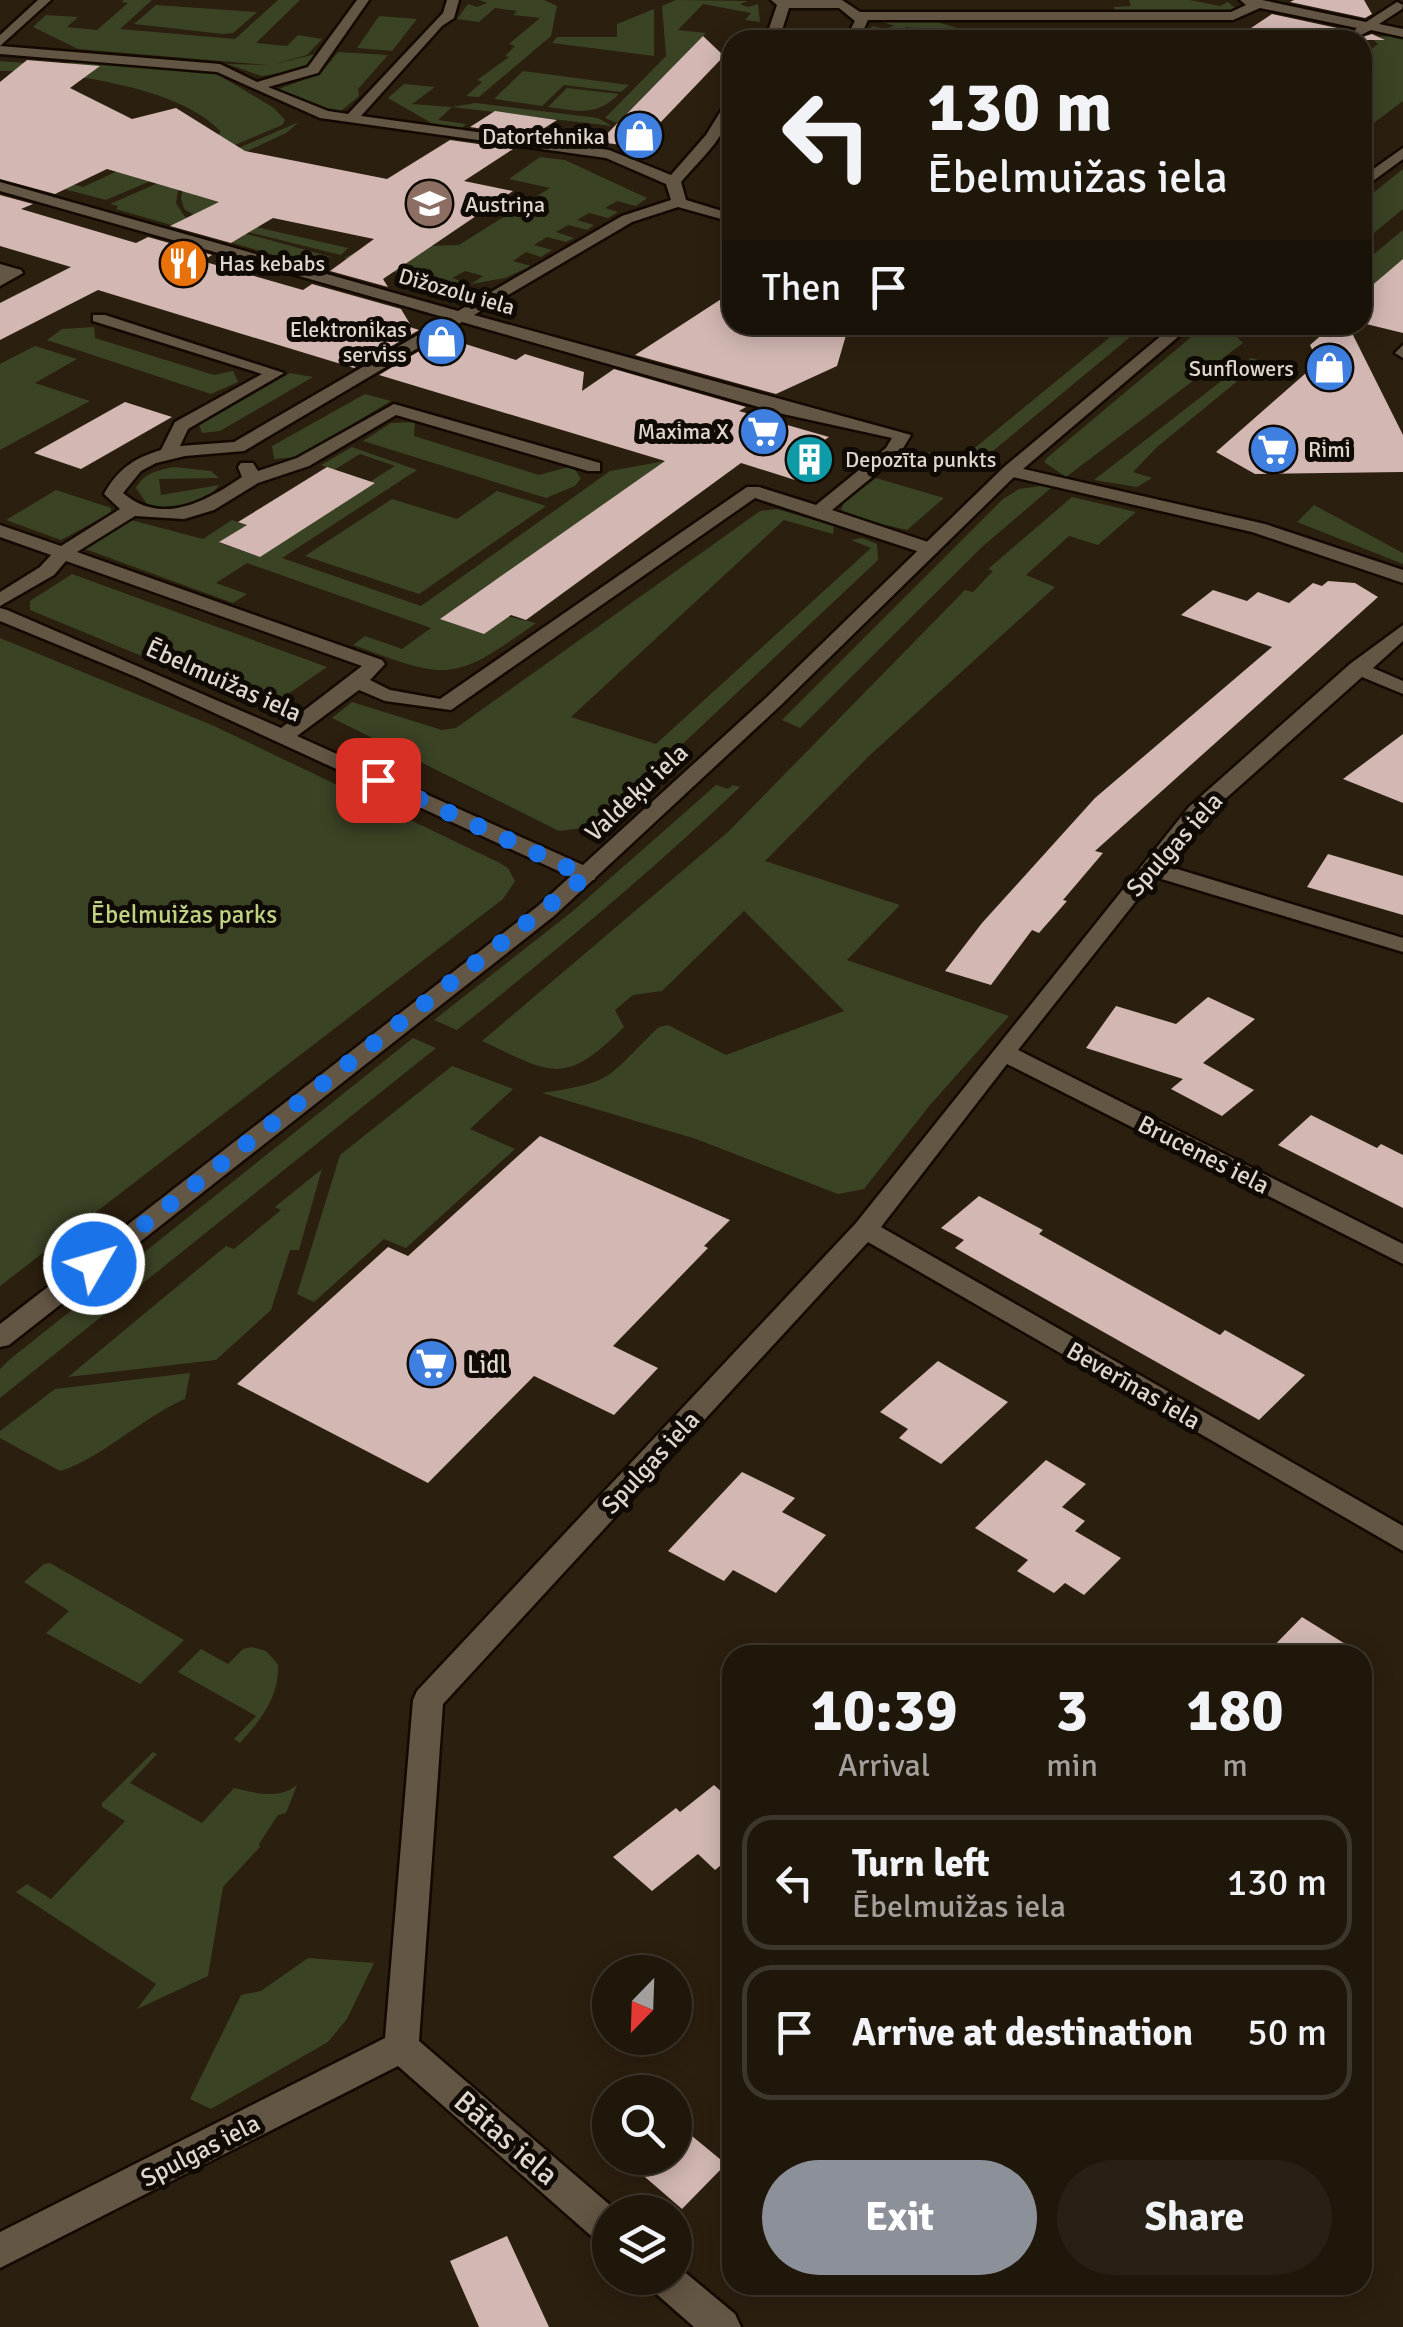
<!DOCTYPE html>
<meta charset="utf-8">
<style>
:root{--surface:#20170b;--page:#282014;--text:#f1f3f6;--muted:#a29f9d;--line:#3d362c;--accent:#8c9099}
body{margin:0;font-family:Signika,sans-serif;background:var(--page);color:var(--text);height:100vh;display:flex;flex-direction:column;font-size:38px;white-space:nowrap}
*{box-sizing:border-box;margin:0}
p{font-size:32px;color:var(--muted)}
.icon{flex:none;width:55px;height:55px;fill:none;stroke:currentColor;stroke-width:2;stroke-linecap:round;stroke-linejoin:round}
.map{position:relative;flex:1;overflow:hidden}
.panel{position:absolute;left:722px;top:1645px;width:650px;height:650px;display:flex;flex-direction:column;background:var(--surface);border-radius:30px;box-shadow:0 5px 25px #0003,0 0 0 2px var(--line)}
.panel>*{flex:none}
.hud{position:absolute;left:722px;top:30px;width:650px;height:305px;border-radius:30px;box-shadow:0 5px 25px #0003,0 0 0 2px var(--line);background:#20170b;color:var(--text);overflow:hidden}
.needle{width:65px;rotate:203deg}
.buttons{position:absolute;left:592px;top:1955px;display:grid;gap:20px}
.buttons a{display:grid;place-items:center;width:100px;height:100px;border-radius:50%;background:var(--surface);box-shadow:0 5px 25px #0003,0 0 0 2px var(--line);font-size:50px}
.pin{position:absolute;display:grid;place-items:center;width:85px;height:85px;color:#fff;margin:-42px;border-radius:20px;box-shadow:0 5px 15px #0006}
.me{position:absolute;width:110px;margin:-55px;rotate:52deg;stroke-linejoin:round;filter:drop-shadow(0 0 8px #0008)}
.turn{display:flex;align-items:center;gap:35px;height:210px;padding:0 40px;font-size:45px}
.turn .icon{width:130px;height:130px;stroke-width:2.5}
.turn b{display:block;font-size:70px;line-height:85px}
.then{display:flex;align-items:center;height:95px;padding:0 40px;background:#0003;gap:20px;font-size:38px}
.eta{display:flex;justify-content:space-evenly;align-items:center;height:170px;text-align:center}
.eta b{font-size:60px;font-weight:700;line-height:70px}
.cta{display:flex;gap:20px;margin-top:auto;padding:20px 40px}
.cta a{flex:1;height:115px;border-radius:60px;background:var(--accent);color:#fff;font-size:40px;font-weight:700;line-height:115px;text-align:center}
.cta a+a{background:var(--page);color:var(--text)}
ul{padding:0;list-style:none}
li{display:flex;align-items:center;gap:30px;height:135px;margin:0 20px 15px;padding:0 20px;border:5px solid var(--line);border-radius:30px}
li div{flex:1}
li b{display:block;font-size:38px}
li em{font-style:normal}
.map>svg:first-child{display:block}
.green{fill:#3b4325}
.building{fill:#d2b7b2}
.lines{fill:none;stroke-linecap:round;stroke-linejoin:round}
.street-casing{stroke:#130900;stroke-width:5}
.secondary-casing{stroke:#130900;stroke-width:5}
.street{fill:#645644;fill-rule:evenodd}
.secondary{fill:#645644;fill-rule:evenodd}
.route{stroke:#1a73e8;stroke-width:18;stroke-dasharray:0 32.4}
.labels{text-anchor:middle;stroke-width:10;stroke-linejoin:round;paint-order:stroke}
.far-poi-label{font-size:22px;fill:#dfd7cd;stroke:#0f0a04;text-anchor:end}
.far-street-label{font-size:22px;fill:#dfd7cd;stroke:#0f0a04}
.street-label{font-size:25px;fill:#dfd7cd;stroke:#0f0a04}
.park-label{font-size:25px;fill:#bed282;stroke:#0f0a04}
.poi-label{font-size:25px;fill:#dfd7cd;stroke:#0f0a04;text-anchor:start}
.near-street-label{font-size:30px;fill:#dfd7cd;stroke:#0f0a04}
</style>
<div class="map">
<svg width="1403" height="2327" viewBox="0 0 1403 2327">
<rect width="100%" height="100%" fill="#2b1f0f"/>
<!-- green -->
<path class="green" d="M124,0H152L120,29L235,39L278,0H300L256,43L287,46L298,35L322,39L307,55L271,65L316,54L303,70L262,76L227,64L268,65L78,49L33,27L46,15L78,17L67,27L97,30L128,3L121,2Z
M479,0H544L557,6L551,36L479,97L466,96L482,82L477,80L509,57L505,56L515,46L509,44L540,18L513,15L517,11L495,8L479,22L457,19L468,4L477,7L487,3Z
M676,0L748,1L740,4L748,7L758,4L760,22L745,20L751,13L703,4L678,30L706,33L617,123L605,118L666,56L662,6Z
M1129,0H1190L1220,6L1228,2L1235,8L1225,12H1115L1114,7L1131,6Z
M156,5L257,12L233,33L223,34L134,24Z
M654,9V56L552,43L557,37H617V24Z
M379,16L417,19L392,51L357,48Z
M934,21L983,36L980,40L927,35L930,30L906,27L895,40L866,37L872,26L885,29L894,26L883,22Z
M1392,36L1403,38V101L1363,131L1362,56L1378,44L1371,37Z
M338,52L388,55L358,89L359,96L341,111L326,110L279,89L321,73Z
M80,59L212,71L274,108L285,120L282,125L106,200L0,172V164L83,187L139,161L211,141L221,132C181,87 65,71 0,71V61L61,66Z
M523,71L629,85L621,92L564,85L542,106L494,99Z
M404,84L435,87L412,104L451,107L476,103L598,118L612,126L452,107L438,120L466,124L461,129L435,125L388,98Z
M567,88L619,94C597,117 577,111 548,107Z
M299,122L286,133L209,169L194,195L224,202L226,220L348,248L341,255L204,221L184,209L181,198L187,170Z
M540,157L565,160L647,198L636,206L617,201L605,208L618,212L608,218L589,213L577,220L594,225L587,230L568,225L556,232L574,238L566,242L547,237L534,245L552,250L541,257L526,252L513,261L531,266L505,278L471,284L483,276L465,271L452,278L466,283H434L344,258L365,248L459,245L550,188L509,179Z
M1403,169V209L1363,242V201Z
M181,173L176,203L185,217L335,258L316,255L301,263L116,209L118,206L110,204Z
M1403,230V265L1363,300V263Z
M1086,325L1124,330L1129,338L976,465L964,468L911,454L924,451L960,460L1115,333Z
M94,327L95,338L214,375L233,371L238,382L211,394L47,340L62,329Z
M1202,328L1235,335L1243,343L1066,477L1044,462L1048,457Z
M35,346L77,359L35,383L90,401L0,450V364Z
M1251,358L1262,361L1157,447L1133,472L1152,478L1137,487L1094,480Z
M290,373L313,377L220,431L202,433L199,425Z
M365,394L391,401L298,457L274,459L272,446Z
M415,422L414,436L539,475L572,466L581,478L575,486L546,498L363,441L391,423Z
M352,447L417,470L282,558L421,606L610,471L665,461L498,582L494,581L459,605L536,623C452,683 449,680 353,645L365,636L402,649L431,628L247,563L216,583L247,594L233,603L85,549L131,520L203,539L232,520L247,525L220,543L255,555L374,483L371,481L395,466L360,454L334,470L321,465Z
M174,467L211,471L219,478L159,479L161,495L219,485C206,505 172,509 149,507L136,488C144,473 158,470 174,467Z
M876,478L944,498L907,530L855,518L841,510L844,502Z
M1040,486L1051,488L982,547L800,728L782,720L1003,499L1019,489Z
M56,490L111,508V513L61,540L6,520Z
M497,491L546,506L419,594L305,556L392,499L457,519Z
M1072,497L1136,512L1098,545L1069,536L1026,575L1055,587L869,756L765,861L900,905L847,960L1009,1016L930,1105L864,1189L838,1194L696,1139L542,1093C617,1082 606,1077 659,1027L668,1025L726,1055L844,1011L744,911L662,991L633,995L615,1010L624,1027C564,1087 553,1074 482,1041L728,832L965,590L973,592L993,571L988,569Z
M1314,505L1403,553V564L1297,522Z
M777,509L834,526L833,534L784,520L571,717L656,744L871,548L851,540L862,538L877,544L878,560L605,817L583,828L559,831L332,718L352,702L442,730L456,728L760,511Z
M72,574L327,667L268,708L30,610V601Z
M0,638L214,726L498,862L508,868L515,881L503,899L0,1286Z
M716,785L728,789L733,785L740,787C650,873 554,952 457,1030L434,1020L573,911Z
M413,1038L436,1048L0,1398V1369L9,1360Z
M452,1066L513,1089L470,1129L515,1149L406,1248L384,1239L314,1302L297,1294L340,1155Z
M322,1169L299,1250H290L271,1310L216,1360L68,1377L226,1246L234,1249L281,1210L275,1207Z
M190,1373L185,1399C141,1418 101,1459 60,1471L0,1438V1431L55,1389Z
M50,1563L184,1640L140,1684L46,1633L69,1611L24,1582L44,1564Z
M252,1647L266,1651L278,1664C280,1696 261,1720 240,1743L234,1739L256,1716L178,1672L201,1649L228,1664L243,1649Z
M153,1752L157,1754L130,1783L202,1823L234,1788C256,1793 279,1800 297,1785L286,1813L278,1815L259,1844L260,1847L223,1887L208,1976L137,2009L156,1984L16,1892L27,1884L51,1899L125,1821L102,1807V1803Z
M308,1958L374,1963L347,2019L328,2042L211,2109L190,2099L241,1995L261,1991Z"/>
<!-- building -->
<path class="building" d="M1294,0H1364L1372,14L1365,18L1290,2Z
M1272,14L1351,31L1359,38L1372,34L1385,40H1233Z
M703,36L724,56L637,147L599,142Z
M27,60L100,66L70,88L132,119L176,108L245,151L387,179L450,140L513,149L464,181L513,191L383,279L388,287L330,271L374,239L273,218L231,243L170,226L219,202L107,169L55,194L0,179V82Z
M495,111L557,120L532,136L470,127Z
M0,195L33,204L21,209L136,243L148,237L212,255L202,261L303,290L312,284L401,309L410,324L407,326L419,330L354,368L98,290L0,340V303L71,267L0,246Z
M1403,259V333L1362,323V294Z
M732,292V325H849L837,366L776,394L635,355Z
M1333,325H1348L1403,435V472L1255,474L1216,452L1306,373L1325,378L1310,345Z
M443,337L516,360L525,354L584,372L582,391L614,369L746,407L739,411L829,437L810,450L827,455L795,480L741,463L526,620L511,615L484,634L440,619L665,461L379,375Z
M125,402L172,417L81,469L34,453Z
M327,467L375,483L260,557L219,542L247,525L238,522Z
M1328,581L1355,583L1378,597L1095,851L1103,853L1063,900L1067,901L1039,933L1032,930L991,985L945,971L982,923L1095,798L1272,647L1181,615L1213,590L1247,601L1258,592L1289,603L1313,583L1322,586Z
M1403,734V803L1343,779Z
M1328,854L1403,876V915L1307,887Z
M1208,997L1255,1019L1203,1063L1254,1090L1222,1116L1171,1089L1183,1079L1086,1048L1116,1006L1176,1024Z
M1311,1115L1377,1148L1381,1144L1403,1155V1208L1278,1145Z
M540,1136L730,1220L704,1246L708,1248L613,1346L658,1368L614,1415L534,1376L428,1483L237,1384L388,1247L408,1256Z
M979,1196L1043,1230L1039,1234L1220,1335L1225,1330L1305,1375L1259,1420L955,1248L964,1240L941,1228Z
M938,1361L1008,1402L941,1464L899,1438L908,1429L880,1412Z
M1046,1460L1086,1484L1062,1507L1085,1521L1075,1531L1121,1558L1084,1595L1065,1583L1054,1593L1017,1571L1028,1560L975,1528Z
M742,1472L795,1498L782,1512L826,1535L776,1593L733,1570L724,1581L668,1551Z
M1302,1617L1363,1655H1265Z
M714,1785L732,1801V1856L715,1870L698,1854L652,1891L613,1857L676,1808L680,1812Z
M675,2122L726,2164L682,2209L623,2158H675Z
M507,2236L549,2327H479L450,2261Z"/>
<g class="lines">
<defs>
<path id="street" d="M38,0H51L0,46V35Z
M357,0H369L318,73L268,87L328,111L348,114L443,13L447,0H459L454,18L442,26L361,116L609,150L671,175L706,135L727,101L732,100C732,133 701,158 681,182L686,200L732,214V222L678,207L632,222L474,315L911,435L899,455L832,510L937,545V553H923L755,498L451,710L385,701L359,690L297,736L594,870L597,875L594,880H578L136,677L0,621V608L7,610L281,728L362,666L66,561L54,575L0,606V592L40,567L51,555L0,537V525L61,546L120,509L104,494C118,469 134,458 161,450L175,422L262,374L93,321V315H105L284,373L188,429L180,446L234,442L447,318L0,191V182L458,311L622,216L671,200L666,184L606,158L320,118L217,72L0,54V46L220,64L257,82L308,67ZM462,322L783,414L892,438L886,448L816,505L759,487H747L440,699L390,690L370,680L385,664L382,660L77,552L135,516L184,519L214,510L258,483L309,466L396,415L588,471H600V463L394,404L297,458L258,471L253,463H241L238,467L242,477C205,502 162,526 123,493L141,471L156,463L185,456L244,451Z
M771,0H842L860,12H1231L1246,5L1240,0H1262L1366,22L1397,2L1403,5L1402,9L1379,24L1403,29V37L1371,30L1361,35L1354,31L1357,28L1260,8L1233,20H868L859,40H845L855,21L839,8H789L779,40H765L777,5Z
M0,264L21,270L23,273L0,286Z
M1153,325H1178L1186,330L1178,335Z
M1403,345V358L1395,353Z
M1010,466L1265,524L1403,570V583L1252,532L1004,475V467Z
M1403,625V641L1373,668L1403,681V694L1362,677L1205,817L1164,865L1403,938V952L1155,877L1018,1050L1403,1244V1264L1007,1064L881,1227L1403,1526V1551L868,1242L443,1704L419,2041L618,2212H610V2246L597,2241L398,2066L0,2268V2232L385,2038L413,1700L417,1691L856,1223L1189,807L1350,664Z
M675,2264L735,2314L741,2327H694L652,2290L647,2278H675Z"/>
<path id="secondary" d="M1403,148V159L1362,189V177Z
M1174,325H1192L1016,475L781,705L554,916L9,1345L0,1347V1324L538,906L767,697L1004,467Z"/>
</defs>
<!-- street casing -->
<use href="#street" class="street-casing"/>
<!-- secondary casing -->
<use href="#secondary" class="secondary-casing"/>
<!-- street -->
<use href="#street" class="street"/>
<!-- secondary -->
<use href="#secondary" class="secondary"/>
</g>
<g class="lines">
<!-- route -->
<path class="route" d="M94,1264L586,876L378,780"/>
</g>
<!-- icons -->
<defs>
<symbol id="shop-disc" viewBox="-11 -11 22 22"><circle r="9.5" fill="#3f7fe0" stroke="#0f0a04"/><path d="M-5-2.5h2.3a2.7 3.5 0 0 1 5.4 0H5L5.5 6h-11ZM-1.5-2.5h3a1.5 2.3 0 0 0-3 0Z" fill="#fff"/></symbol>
<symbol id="school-disc" viewBox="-11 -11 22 22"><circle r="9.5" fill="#8d6e63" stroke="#0f0a04"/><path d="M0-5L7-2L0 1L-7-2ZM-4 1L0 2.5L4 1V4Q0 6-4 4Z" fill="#fff"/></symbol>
<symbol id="restaurant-disc" viewBox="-11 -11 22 22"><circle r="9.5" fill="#e8710a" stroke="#0f0a04"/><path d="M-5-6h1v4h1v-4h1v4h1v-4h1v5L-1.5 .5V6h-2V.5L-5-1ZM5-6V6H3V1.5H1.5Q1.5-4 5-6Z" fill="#fff"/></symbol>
<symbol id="supermarket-disc" viewBox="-11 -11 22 22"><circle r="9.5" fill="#3f7fe0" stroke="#0f0a04"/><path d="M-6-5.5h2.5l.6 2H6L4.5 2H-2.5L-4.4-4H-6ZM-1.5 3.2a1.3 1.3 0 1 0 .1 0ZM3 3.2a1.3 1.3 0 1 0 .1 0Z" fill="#fff"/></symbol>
<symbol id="building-disc" viewBox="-11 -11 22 22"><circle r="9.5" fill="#0f9aa8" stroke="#0f0a04"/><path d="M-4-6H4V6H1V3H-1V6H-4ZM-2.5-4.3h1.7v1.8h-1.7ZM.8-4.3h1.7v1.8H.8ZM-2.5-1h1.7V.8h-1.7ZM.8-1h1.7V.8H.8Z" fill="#fff"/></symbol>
</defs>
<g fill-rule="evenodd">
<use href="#shop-disc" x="612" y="108" width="55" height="55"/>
<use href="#school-disc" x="402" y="176" width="55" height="55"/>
<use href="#restaurant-disc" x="156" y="236" width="55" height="55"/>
<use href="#shop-disc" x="414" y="314" width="55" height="55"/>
<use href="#shop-disc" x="1302" y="340" width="55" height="55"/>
<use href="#supermarket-disc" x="736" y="404" width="55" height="55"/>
<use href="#supermarket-disc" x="1246" y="422" width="55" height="55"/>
<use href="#building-disc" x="782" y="432" width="55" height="55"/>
<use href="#supermarket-disc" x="404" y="1336" width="55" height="55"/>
</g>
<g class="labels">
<!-- far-poi labels -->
<g class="far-poi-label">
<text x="605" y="144">Datortehnika</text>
<text x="465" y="212" text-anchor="start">Austriņa</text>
<text x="219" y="271" text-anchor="start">Has kebabs</text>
<text x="407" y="337">Elektronikas<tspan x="407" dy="25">serviss</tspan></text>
<text x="1294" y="376">Sunflowers</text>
<text x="729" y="439">Maxima X</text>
<text x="1308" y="457" text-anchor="start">Rimi</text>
<text x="845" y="467" text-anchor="start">Depozīta punkts</text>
</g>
<!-- far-street labels -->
<g class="far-street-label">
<text transform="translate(457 291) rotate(16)" y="8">Dižozolu iela</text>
</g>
<!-- street labels -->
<g class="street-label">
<text transform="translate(224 680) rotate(24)" y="9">Ēbelmuižas iela</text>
<text transform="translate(636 792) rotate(-43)" y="9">Valdeķu iela</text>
<text transform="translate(1174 844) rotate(-48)" y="9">Spulgas iela</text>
<text transform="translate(1204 1154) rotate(27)" y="9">Brucenes iela</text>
<text transform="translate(1134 1385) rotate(30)" y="9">Beverīnas iela</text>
<text transform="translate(650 1462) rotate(-47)" y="9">Spulgas iela</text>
<text transform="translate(200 2150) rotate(-27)" y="9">Spulgas iela</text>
</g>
<!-- park labels -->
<g class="park-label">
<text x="184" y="923">Ēbelmuižas parks</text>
</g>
<!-- poi labels -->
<g class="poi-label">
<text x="467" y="1373">Lidl</text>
</g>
<!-- near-street labels -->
<g class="near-street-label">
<text transform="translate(506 2138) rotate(41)" y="10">Bātas iela</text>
</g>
</g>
</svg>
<div class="buttons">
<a><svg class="needle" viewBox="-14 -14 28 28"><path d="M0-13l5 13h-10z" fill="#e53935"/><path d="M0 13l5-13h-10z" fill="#a29f9d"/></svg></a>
<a><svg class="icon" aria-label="search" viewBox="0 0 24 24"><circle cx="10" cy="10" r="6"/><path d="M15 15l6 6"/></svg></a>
<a><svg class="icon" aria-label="layers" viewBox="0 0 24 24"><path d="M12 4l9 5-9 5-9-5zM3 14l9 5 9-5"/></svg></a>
</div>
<div class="pin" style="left:378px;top:780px;background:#d93025"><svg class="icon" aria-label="arrive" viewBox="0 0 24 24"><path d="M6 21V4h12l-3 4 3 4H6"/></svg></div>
<svg class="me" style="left:94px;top:1264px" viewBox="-20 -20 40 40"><circle r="17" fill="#1a73e8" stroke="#fff" stroke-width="3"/><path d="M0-11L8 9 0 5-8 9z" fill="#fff"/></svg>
<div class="hud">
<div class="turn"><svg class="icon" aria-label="left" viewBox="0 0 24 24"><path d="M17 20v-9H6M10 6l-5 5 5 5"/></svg><div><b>130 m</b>Ēbelmuižas iela</div></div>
<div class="then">Then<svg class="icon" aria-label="arrive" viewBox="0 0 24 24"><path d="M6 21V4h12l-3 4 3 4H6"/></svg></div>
</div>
<section class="panel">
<div class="eta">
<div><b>10:39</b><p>Arrival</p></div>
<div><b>3</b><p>min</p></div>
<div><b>180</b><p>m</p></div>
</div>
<ul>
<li><svg class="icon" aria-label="left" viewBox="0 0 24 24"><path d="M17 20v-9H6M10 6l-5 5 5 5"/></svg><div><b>Turn left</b><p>Ēbelmuižas iela</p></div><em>130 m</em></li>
<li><svg class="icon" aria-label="arrive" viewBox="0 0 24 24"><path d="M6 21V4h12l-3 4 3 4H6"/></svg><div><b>Arrive at destination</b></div><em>50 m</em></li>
</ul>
<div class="cta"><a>Exit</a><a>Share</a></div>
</section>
</div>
